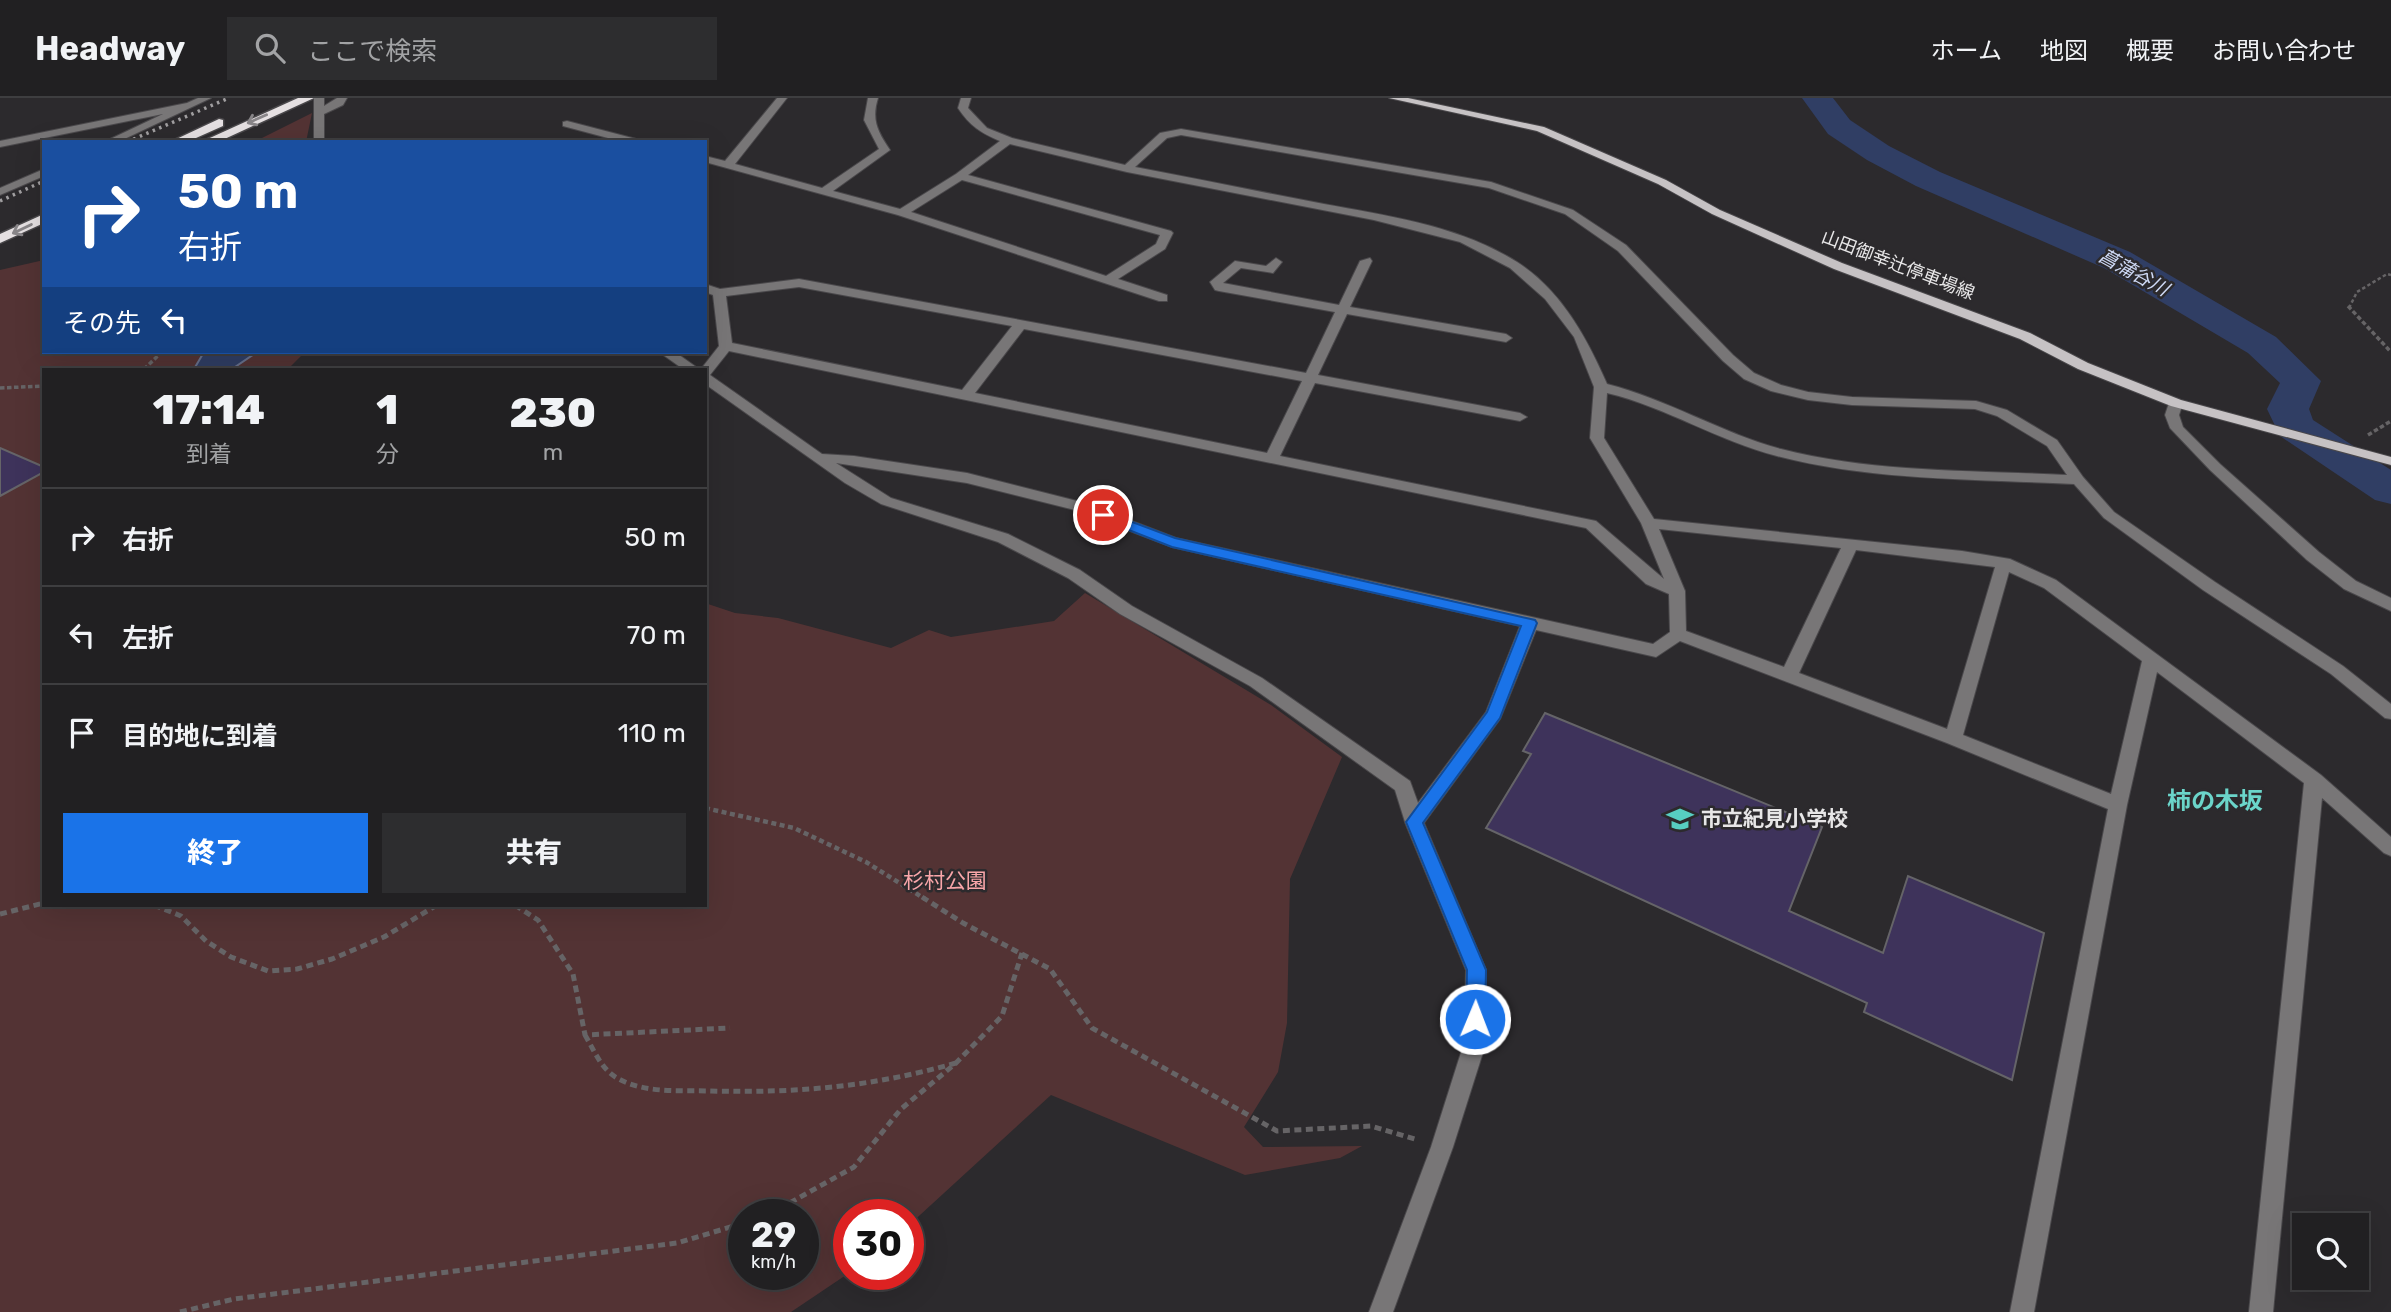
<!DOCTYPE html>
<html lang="ja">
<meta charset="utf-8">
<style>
:root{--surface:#212022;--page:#2d2d2f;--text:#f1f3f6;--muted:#a2a3a5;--line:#3e3e40;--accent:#1a73e8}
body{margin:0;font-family:Rubik,"Noto Sans JP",sans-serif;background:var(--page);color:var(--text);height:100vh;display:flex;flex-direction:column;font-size:26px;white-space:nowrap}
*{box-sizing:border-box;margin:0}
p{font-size:23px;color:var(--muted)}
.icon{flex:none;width:38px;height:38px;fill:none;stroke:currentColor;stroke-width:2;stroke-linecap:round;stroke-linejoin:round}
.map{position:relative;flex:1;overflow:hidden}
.panel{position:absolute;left:42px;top:270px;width:665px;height:539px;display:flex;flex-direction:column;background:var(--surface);border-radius:0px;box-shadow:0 7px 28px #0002,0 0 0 2px var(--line)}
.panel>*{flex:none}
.top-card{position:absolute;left:42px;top:42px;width:665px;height:214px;border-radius:0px;box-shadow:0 7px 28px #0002,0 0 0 2px var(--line);background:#1a4fa0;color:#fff;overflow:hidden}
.tools{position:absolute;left:2292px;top:1115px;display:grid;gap:14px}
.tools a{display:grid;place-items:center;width:77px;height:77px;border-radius:0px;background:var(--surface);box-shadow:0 7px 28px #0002,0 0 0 2px var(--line);font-size:35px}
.speed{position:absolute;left:728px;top:1101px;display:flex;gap:14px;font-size:35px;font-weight:700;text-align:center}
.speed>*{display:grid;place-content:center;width:91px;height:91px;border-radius:50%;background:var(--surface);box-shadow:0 7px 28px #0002,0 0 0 2px var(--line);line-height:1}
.speed small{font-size:18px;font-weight:400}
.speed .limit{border:10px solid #d22;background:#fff;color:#111}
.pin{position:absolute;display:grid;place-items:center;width:60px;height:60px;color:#fff;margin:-30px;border:4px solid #fff;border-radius:50%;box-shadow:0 2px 7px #0007}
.me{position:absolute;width:77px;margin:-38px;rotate:1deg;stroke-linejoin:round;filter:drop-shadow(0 0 5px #0008)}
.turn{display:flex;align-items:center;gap:24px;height:147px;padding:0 21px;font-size:32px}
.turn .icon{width:91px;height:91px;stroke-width:2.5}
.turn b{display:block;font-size:49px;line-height:60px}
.then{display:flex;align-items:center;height:66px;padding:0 21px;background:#0003;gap:14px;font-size:26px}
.eta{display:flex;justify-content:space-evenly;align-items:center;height:119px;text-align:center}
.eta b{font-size:42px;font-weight:800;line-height:49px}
.cta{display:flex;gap:14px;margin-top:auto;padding:14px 21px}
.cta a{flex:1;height:80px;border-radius:0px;background:var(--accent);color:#fff;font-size:28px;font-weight:800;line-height:80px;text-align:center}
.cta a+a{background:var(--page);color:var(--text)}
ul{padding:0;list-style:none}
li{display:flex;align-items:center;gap:21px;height:98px;padding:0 21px;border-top:2px solid var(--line)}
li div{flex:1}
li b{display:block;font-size:26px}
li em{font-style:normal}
header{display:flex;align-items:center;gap:42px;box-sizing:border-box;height:98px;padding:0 35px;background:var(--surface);border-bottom:2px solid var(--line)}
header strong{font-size:33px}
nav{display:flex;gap:38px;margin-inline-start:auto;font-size:24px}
.search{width:490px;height:63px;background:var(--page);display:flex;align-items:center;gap:18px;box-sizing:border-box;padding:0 24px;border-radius:0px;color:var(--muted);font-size:26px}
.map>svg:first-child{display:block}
.green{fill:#533334;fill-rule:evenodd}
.water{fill:#303e64;stroke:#67708b;stroke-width:2}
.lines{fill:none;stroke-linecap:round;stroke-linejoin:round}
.river{fill:#303e64;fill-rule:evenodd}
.building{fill:#3e335b;stroke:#656468;stroke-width:2}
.minor-casing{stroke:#4a484b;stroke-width:2}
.major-casing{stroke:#4a484b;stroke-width:2}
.highway-casing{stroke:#4a484b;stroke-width:3}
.path-far3{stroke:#666466;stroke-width:2.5;stroke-dasharray:3.5 2.5;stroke-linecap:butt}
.path-far2{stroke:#666466;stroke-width:3.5;stroke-dasharray:4.5 2.5;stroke-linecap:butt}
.path-far1{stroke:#666466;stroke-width:4.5;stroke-dasharray:5 3.5;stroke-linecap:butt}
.path{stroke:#666466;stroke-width:5;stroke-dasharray:7 4.5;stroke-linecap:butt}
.minor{fill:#787677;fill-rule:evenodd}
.major{fill:#c6c2c4;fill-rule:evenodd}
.highway{fill:#e5e0e2;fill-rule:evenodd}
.rail{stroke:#a09ea0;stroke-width:3.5;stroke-dasharray:2.5 4.5;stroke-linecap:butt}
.oneway{stroke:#888588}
.route{fill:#1a73e8;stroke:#114b97;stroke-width:2}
.labels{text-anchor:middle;stroke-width:5;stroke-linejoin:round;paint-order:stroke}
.far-street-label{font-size:18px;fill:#e7e6e7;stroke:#2c2a2d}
.far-water-label{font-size:19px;font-style:italic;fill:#ced9f5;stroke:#2c2a2d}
.poi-label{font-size:21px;font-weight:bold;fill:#e7e6e7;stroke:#2c2a2d;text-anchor:start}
.park-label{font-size:21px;fill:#f9a6a9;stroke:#2c2a2d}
.quarter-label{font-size:24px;font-weight:bold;fill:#6bd5ca;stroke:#2c2a2d}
</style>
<header>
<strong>Headway</strong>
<div class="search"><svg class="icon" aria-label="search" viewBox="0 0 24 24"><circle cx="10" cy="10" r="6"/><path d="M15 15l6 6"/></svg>ここで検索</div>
<nav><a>ホーム</a><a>地図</a><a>概要</a><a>お問い合わせ</a></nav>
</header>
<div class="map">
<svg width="2391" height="1214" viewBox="0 0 2391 1214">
<rect width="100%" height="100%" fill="#2c2a2d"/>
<!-- green -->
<path class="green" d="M312,15L306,44H254Z
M44,162V254H305L288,271H44V807H705V505L735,515L778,520L891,550L929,532L951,539L1054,523L1085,495L1271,607L1342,659L1290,781L1287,925L1278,974L1244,1029L1263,1049L1362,1048L1340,1060L1245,1077L1051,997L908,1128V1116H849V1175L791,1214H0V172ZM744,1116H803V1176H744Z"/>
<!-- water -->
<path class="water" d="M204,254H257L232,271H194Z"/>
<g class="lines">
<!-- river -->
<path class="river" d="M1802,0H1833L1850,22L1889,48L1940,74L2130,154L2276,239L2321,283L2309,311L2313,322L2391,372V406L2375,402L2280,338L2267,311L2280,285L2248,255L2104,170L1916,88L1867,62L1828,36Z"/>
</g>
<!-- building -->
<path class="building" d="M0,350L44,369V374L0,398Z
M1545,615L1822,729L1789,813L1883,855L1908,778L2044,835L2012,982L1864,914L1867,905L1486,730L1531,656L1523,653Z"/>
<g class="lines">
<defs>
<path id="minor" d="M198,0H211L118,44H104L163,16L0,49V43L187,5Z
M314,0H324V8L337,0H347L343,7L324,16V44H314Z
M777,0H787L735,66L822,90L879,51L864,22L868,0H878C871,22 878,34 890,52L833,93L900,111L956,76L1000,43C981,35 970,28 958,10L961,0H971L968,10L987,30L1012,40L1125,67L1160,35L1181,31L1491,84L1573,112L1626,147L1733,257L1754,275L1781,287L1808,294L1852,299L1976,303L2007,312L2057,342L2083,379L2114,414L2215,484L2343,568L2391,606V621L2385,620L2331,576L2203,492L2104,420L2074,386C1975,381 1873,383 1777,358C1718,343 1666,309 1607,295L1604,340L1654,421L1962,453L2010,461L2056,482L2321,677L2391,739V758L2384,755L2322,700L2273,1214H2249L2304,685L2157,574L2127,707L2034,1214H2010L2108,711L1947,645L1680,543L1656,559L1536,532L1500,621L1424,725L1486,872V945L1453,1049L1393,1214H1369L1431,1049L1464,945L1466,872L1405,724L1395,692L1250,588L1120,516L1068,480L998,444L881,406L845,385L705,286V271H701L719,248L713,197L705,194V186L720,191L799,181L1306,275L1335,214L1219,193L1215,192L1210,184L1235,163L1266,168L1276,160L1282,164L1273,175L1241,170L1223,185L1339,207L1360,163L1370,160L1372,163L1350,209L1506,236L1512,240L1506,244L1347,216L1318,277L1520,315L1527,319L1520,323L1315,285L1280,358L1596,423L1664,481L1641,425L1590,340L1594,289L1574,239L1545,201L1510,170L1460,144L1374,122L1127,74L1010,46L968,77L1171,133L1173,135L1165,151L1118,181L1167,197V203H1159L898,117L705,64V58L725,63ZM1181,37L1489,90L1565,116L1618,153L1723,263L1744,281L1771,293L1808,302L1852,307L1975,311L1997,318L2047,348L2067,377C1972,372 1873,375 1781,351C1721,335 1667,301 1607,286C1587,240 1561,192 1517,164C1460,128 1389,118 1324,106C1261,94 1198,81 1135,69L1167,40ZM962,82L1160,137L1156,146L1106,178L911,114ZM799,189L1012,228L962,292L732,245L726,198ZM1024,231L1302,283L1267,355L975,295ZM729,253L1586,430L1646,486L1669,496L1670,534L1653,546L1176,440L1085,405L967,375L854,358L822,356L710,277ZM836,365L967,385L1075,412L1172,449L1520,528L1486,614L1418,705L1410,683L1262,580L1132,508L1080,472L1008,436L891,400ZM1659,431L1841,450L1784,569L1686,533L1685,493ZM1856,452L1995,469L1947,631L1799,575ZM2009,474L2044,490L2142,563L2111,696L1963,637Z
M567,23L640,42L641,44H623L563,28V24Z
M44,71V78L0,97V90Z
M659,254H675L699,271H683Z
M2176,301L2183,305L2179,317L2183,329L2220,366L2319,454L2356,483L2391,500V513L2344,491L2307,462L2210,372L2170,330L2165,317L2169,305Z"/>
<path id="major" d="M1389,0H1408L1544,29L1666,82L1720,112L1842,165L2030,235L2088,265L2181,302L2391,359V367L2171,308L2078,271L2020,241L1834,171L1712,116L1658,86L1537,33Z"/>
<path id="highway" d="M298,0H314L218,44H201Z
M219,21L223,22V28L187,44H170Z
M44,116V125L0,145V136Z"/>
</defs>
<!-- minor casing -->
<use href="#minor" class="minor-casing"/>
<!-- major casing -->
<use href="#major" class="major-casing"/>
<!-- highway casing -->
<use href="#highway" class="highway-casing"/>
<!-- path-far3 -->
<path class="path-far3" d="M2349,210L2357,194L2387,176L2391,177"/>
<!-- path-far2 -->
<path class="path-far2" d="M2348,208L2391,254
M144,271L162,254
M0,290L44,288
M2368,337L2391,323"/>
<!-- path-far1 -->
<path class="path-far1" d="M705,710L794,730L866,764L925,801"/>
<!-- path -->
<path class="path" d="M922,799L963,825L1050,871L1092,930L1277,1033L1371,1028L1418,1042
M154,807L181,818L206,843L231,859L268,873L297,871L332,861L384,839L437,807
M515,807L538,822L573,876L585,937L730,930
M0,816L44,805
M585,937C594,952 601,971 617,980C645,996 680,992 711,993C799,995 871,989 956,965
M770,1116L854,1069L901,1011L956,965L1002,918L1022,855
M180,1214L234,1201L677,1145L744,1125"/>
<!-- minor -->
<use href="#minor" class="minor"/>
<!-- major -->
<use href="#major" class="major"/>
<!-- highway -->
<use href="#highway" class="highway"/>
<!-- rail -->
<path class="rail" d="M127,44L229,0
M0,103L44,83"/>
</g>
<!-- one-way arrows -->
<defs><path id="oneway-shaft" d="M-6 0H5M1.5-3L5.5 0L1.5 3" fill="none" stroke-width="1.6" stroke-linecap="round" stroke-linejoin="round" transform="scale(1.75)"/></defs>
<g class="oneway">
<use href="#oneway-shaft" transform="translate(257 21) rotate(156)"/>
<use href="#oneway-shaft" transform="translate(22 131) rotate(154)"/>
</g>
<!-- route -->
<path class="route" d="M1103,413L1175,440L1535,522L1537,525L1500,620L1423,725L1486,872L1485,921L1482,927L1475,929L1468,927L1466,921L1467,872L1406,724L1487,614L1521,528L1172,449L1098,420L1096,417Z"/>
<!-- icons -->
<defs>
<symbol id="school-bare" viewBox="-9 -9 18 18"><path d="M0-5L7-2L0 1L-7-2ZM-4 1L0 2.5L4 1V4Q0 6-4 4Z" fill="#57cec2" stroke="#2c2a2d" stroke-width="2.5" paint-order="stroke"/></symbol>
</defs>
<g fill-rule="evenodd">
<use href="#school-bare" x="1661" y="702" width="38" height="38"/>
</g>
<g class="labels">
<!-- far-street labels -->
<g class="far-street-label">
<text transform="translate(1898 167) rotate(21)" y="6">山田御幸辻停車場線</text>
</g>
<!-- far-water labels -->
<g class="far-water-label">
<text transform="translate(2134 174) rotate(29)" y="7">菖蒲谷川</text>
</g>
<!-- poi labels -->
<g class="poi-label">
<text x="1701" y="728">市立紀見小学校</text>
</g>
<!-- park labels -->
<g class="park-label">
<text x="945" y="790">杉村公園</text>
</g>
<!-- quarter labels -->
<g class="quarter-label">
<text x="2215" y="711">柿の木坂</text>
</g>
</g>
</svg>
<div class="tools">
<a><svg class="icon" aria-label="search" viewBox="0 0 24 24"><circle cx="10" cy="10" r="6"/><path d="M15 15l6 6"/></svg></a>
</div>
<div class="speed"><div>29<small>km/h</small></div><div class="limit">30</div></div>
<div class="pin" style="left:1103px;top:417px;background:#d93025"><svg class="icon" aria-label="arrive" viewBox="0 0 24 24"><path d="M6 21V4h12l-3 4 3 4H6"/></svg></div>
<svg class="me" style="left:1475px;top:921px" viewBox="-20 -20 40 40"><circle r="17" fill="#1a73e8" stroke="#fff" stroke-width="3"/><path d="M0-11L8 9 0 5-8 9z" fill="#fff"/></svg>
<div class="top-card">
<div class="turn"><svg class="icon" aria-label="right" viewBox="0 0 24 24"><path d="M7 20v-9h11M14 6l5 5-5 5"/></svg><div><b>50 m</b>右折</div></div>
<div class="then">その先<svg class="icon" aria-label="left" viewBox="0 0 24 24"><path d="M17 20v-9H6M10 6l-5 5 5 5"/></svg></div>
</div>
<section class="panel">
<div class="eta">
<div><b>17:14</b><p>到着</p></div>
<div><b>1</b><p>分</p></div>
<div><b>230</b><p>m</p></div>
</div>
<ul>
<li><svg class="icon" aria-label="right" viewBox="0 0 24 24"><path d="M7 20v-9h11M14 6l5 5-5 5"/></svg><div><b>右折</b></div><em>50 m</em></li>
<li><svg class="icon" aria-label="left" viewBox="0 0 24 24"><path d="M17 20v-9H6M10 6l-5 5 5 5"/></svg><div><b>左折</b></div><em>70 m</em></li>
<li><svg class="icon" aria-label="arrive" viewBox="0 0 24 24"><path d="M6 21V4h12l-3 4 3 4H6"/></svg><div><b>目的地に到着</b></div><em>110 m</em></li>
</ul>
<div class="cta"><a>終了</a><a>共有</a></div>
</section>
</div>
